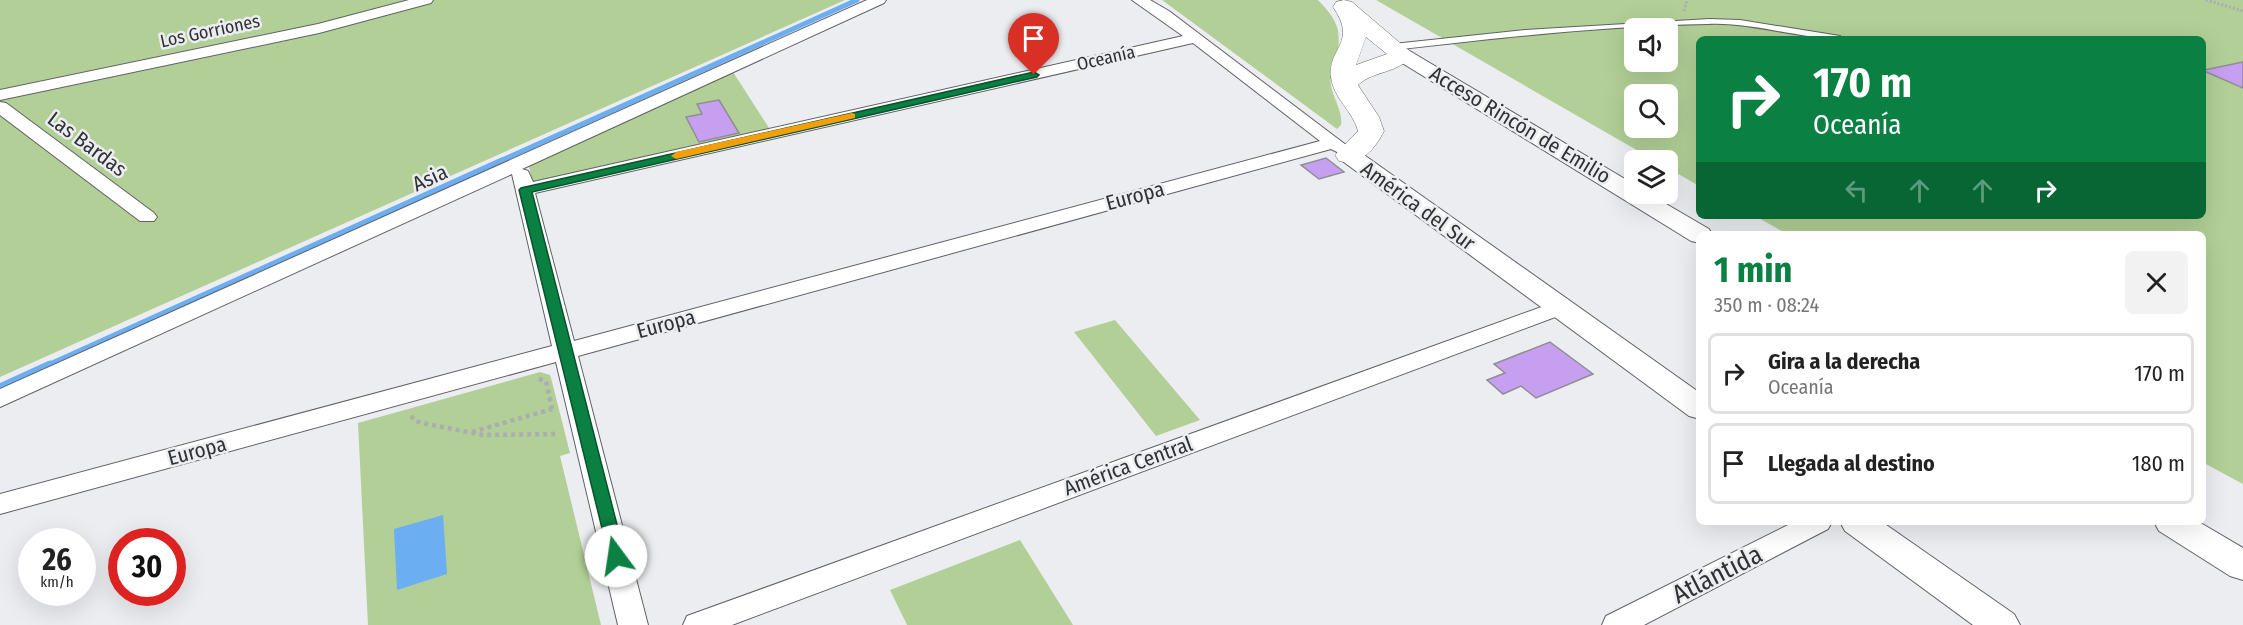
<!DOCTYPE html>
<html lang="es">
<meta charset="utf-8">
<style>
:root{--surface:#fff;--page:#f2f2f2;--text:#222;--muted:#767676;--line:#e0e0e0;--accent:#0b8043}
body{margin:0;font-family:"Fira Sans Condensed",sans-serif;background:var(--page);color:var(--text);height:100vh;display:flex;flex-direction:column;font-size:22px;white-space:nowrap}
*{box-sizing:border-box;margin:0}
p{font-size:20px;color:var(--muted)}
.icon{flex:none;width:33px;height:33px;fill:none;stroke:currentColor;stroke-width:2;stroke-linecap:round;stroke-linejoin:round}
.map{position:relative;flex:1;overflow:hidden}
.drawer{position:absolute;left:1696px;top:231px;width:510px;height:294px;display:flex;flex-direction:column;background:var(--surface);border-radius:9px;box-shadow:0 6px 24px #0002}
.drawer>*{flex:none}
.guide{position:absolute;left:1696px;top:36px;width:510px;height:183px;border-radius:9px;box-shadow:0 6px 24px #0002;background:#0b8043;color:#fff;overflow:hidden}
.controls{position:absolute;left:1624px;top:18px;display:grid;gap:12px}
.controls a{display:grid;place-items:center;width:54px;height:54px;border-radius:9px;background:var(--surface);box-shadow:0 6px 24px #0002;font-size:30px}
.speed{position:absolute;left:18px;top:528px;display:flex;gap:12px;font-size:30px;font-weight:700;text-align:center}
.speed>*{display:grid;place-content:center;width:78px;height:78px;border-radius:50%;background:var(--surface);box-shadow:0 6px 24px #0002;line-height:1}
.speed small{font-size:15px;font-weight:400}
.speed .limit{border:9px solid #d22;background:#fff;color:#111}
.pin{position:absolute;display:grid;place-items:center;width:51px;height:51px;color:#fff;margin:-62px -26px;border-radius:50% 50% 50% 0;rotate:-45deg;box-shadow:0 0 6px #0007}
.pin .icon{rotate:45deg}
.me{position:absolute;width:66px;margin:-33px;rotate:346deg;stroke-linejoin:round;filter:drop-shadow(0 0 4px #0008)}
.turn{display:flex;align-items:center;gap:21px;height:126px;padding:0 18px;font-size:27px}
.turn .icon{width:78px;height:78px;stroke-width:2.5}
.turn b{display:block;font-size:42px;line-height:51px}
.lanes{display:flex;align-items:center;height:57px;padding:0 18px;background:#0003;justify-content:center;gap:30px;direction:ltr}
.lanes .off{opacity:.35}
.round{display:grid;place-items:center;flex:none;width:63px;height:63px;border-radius:9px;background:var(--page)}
.headline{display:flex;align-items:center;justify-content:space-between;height:102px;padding:0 18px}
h1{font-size:36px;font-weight:700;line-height:45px;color:var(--accent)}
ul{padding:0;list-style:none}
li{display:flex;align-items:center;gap:18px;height:81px;margin:0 12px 9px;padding:0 6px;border:3px solid var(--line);border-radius:9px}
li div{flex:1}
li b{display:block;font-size:22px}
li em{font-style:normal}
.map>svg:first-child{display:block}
.green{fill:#b1cf96;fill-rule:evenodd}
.water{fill:#6caef2}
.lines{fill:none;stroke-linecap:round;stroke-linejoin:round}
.stream-far2{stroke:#6caef2;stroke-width:5}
.stream-far1{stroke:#6caef2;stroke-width:7}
.stream{stroke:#6caef2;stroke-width:9}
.building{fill:#c69ff1;stroke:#8f8d91;stroke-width:1.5}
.service-casing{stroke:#616265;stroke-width:2}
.minor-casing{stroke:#616265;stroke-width:2}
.tertiary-casing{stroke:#616265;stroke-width:2}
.secondary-casing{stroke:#616265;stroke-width:1}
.path-far1{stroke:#acadb0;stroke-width:3;stroke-dasharray:2 2;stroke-linecap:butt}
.path{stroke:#acadb0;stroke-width:4.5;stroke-dasharray:4 4;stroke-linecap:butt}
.service{fill:#fff;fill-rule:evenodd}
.minor{fill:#fff;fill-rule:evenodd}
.tertiary{fill:#fff;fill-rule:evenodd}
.secondary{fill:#fff;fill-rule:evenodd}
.route{fill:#0b8043;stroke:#07532c;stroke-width:1.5}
.slow{fill:#f59e0b}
.labels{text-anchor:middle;stroke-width:5;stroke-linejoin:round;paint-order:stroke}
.far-street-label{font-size:18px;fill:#303132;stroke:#ecedf1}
.street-label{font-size:21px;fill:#303132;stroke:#ecedf1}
.near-street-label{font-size:26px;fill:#303132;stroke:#ecedf1}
</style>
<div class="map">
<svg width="2243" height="625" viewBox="0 0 2243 625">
<rect width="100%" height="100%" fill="#ecedf1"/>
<!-- green -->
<path class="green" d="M0,0H845L0,377Z
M1162,0H1318C1342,24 1342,36 1334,67C1332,73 1330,79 1331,85C1333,99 1343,111 1341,125L1337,129Z
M1376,0H2243V484L2204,463V234H1787L1755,216H2204V39H1700L1699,186L1668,168V160H1654ZM1635,28H1668V62H1635ZM1635,94H1668V128H1635Z
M733,72L771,131L539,183L532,182L529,166Z
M1115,320L1200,420L1156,436L1074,332Z
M540,372L550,375L551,378L570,453L560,456L601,625H368L358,423Z
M1020,540L1073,625H907L890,590Z"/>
<!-- water -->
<path class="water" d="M443,515L447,574L397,590L394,529Z"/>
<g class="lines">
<!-- stream-far2 -->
<path class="stream-far2" d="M498,162L857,0"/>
<!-- stream-far1 -->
<path class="stream-far1" d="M46,367L502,161"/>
<!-- stream -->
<path class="stream" d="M0,388L50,365"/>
</g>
<!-- building -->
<path class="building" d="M2243,62V88L2204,71V70Z
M719,100L739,133L699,142L686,117L702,114L697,104Z
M1326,158L1344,172L1319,179L1301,165Z
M1550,342L1593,374L1536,398L1521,386L1503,394L1487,380L1505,373L1494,364Z"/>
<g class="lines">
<defs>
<path id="service" d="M1709,19L1740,20L1840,36L1844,39C1798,39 1754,22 1708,24C1603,26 1498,38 1393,50L1389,47L1393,44L1525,30Z"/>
<path id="minor" d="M409,0H433L431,3L319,33L0,100V90L318,24Z
M867,0H886L884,3L522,169L528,171L533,182L1183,36L1132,0H1150L1169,11L1350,148L1348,152L1341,154L1331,149L578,356L648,625H618L556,362L0,514V494L552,346L512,174L0,407V389ZM1193,43L1320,141L574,341L535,193Z
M0,102L6,103L154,213L157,217L154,221H140L0,115Z
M1558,301L1566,303L1569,308L1566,313L732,625H683L687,616Z
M1794,522H1832L1828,529L1644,625H1602L1606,616Z"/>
<path id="tertiary" d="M1401,48L1408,50L1635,185V194H1649L1709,229L1712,234H1700V243L1691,241L1394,58L1391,54L1394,50Z
M1349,148L1357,150L1700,393V419L1689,416L1341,160L1337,155L1341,150Z
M1840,522H1882L2014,614L2020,625H1973L1845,531Z
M2154,522H2199L2243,548V580L2230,576L2159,531Z"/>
<path id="secondary" d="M1344,0L1352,2L1413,54C1399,74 1374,70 1358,85L1379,117L1384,131C1375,149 1361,166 1339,161L1335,155L1358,131C1353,111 1333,98 1331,77C1328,47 1358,43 1333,7L1336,2ZM1366,37L1387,54L1356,65Z"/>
</defs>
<!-- service casing -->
<use href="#service" class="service-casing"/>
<!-- minor casing -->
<use href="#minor" class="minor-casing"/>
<!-- tertiary casing -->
<use href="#tertiary" class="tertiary-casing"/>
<!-- secondary casing -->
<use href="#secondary" class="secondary-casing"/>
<!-- path-far1 -->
<path class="path-far1" d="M2206,0L2243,11
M1684,11L1687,0"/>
<!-- path -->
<path class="path" d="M539,379L546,381L553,413
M411,416L415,421L422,423L483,435L559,434
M472,432L552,409"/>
<!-- service -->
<use href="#service" class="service"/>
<!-- minor -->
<use href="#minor" class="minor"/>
<!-- tertiary -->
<use href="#tertiary" class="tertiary"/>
<!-- secondary -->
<use href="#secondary" class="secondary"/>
</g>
<!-- route -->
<path class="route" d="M1034,72L1039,75L1037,77L532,192L625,556L622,561L616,563L610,561L519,190L521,188Z"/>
<!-- slow -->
<path class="slow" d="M852,113L855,114V118L676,159L671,156L676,152Z"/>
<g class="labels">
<!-- far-street labels -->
<g class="far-street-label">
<text transform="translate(210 31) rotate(-12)" y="6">Los Gorriones</text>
<text transform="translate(1106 58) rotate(-13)" y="6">Oceanía</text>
</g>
<!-- street labels -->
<g class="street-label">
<text transform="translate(1520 125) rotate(31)" y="7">Acceso Rincón de Emilio</text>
<text transform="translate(87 144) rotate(37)" y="7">Las Bardas</text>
<text transform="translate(430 178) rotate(-24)" y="7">Asia</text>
<text transform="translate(1135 196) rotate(-15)" y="7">Europa</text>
<text transform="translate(1418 206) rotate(36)" y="7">América del Sur</text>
<text transform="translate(666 324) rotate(-15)" y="7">Europa</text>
<text transform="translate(197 451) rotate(-15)" y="7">Europa</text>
<text transform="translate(1128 466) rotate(-20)" y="7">América Central</text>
</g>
<!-- near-street labels -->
<g class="near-street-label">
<text transform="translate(1717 574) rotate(-27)" y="9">Atlántida</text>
</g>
</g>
</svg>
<div class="controls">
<a><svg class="icon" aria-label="sound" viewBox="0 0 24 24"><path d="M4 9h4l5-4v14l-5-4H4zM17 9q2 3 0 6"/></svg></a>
<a><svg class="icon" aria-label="search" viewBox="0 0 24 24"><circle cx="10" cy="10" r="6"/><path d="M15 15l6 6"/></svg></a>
<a><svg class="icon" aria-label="layers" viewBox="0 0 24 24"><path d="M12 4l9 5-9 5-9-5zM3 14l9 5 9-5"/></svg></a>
</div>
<div class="speed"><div>26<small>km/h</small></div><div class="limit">30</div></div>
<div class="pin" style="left:1034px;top:75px;background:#d93025"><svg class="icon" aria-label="arrive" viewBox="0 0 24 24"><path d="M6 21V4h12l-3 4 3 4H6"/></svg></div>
<svg class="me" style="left:616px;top:556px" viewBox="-20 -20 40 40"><circle r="19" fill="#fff"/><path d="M0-13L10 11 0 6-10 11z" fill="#0b8043"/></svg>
<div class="guide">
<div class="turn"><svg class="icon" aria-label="right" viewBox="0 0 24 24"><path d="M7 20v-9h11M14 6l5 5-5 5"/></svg><div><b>170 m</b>Oceanía</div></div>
<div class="lanes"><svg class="icon off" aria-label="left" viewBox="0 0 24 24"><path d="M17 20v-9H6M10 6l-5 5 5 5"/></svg><svg class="icon off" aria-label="ahead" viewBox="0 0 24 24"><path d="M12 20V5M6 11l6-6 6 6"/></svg><svg class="icon off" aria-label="ahead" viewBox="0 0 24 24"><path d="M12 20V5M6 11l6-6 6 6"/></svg><svg class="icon" aria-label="right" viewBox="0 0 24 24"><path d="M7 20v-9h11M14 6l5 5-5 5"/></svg></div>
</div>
<section class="drawer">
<div class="headline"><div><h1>1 min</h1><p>350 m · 08:24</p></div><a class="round"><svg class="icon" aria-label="close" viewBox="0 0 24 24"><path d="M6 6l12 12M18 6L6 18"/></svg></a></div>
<ul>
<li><svg class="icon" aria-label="right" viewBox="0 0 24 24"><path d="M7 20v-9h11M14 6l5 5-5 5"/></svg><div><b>Gira a la derecha</b><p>Oceanía</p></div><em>170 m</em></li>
<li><svg class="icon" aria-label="arrive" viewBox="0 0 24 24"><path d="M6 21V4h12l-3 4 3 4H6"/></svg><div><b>Llegada al destino</b></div><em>180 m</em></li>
</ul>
</section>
</div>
